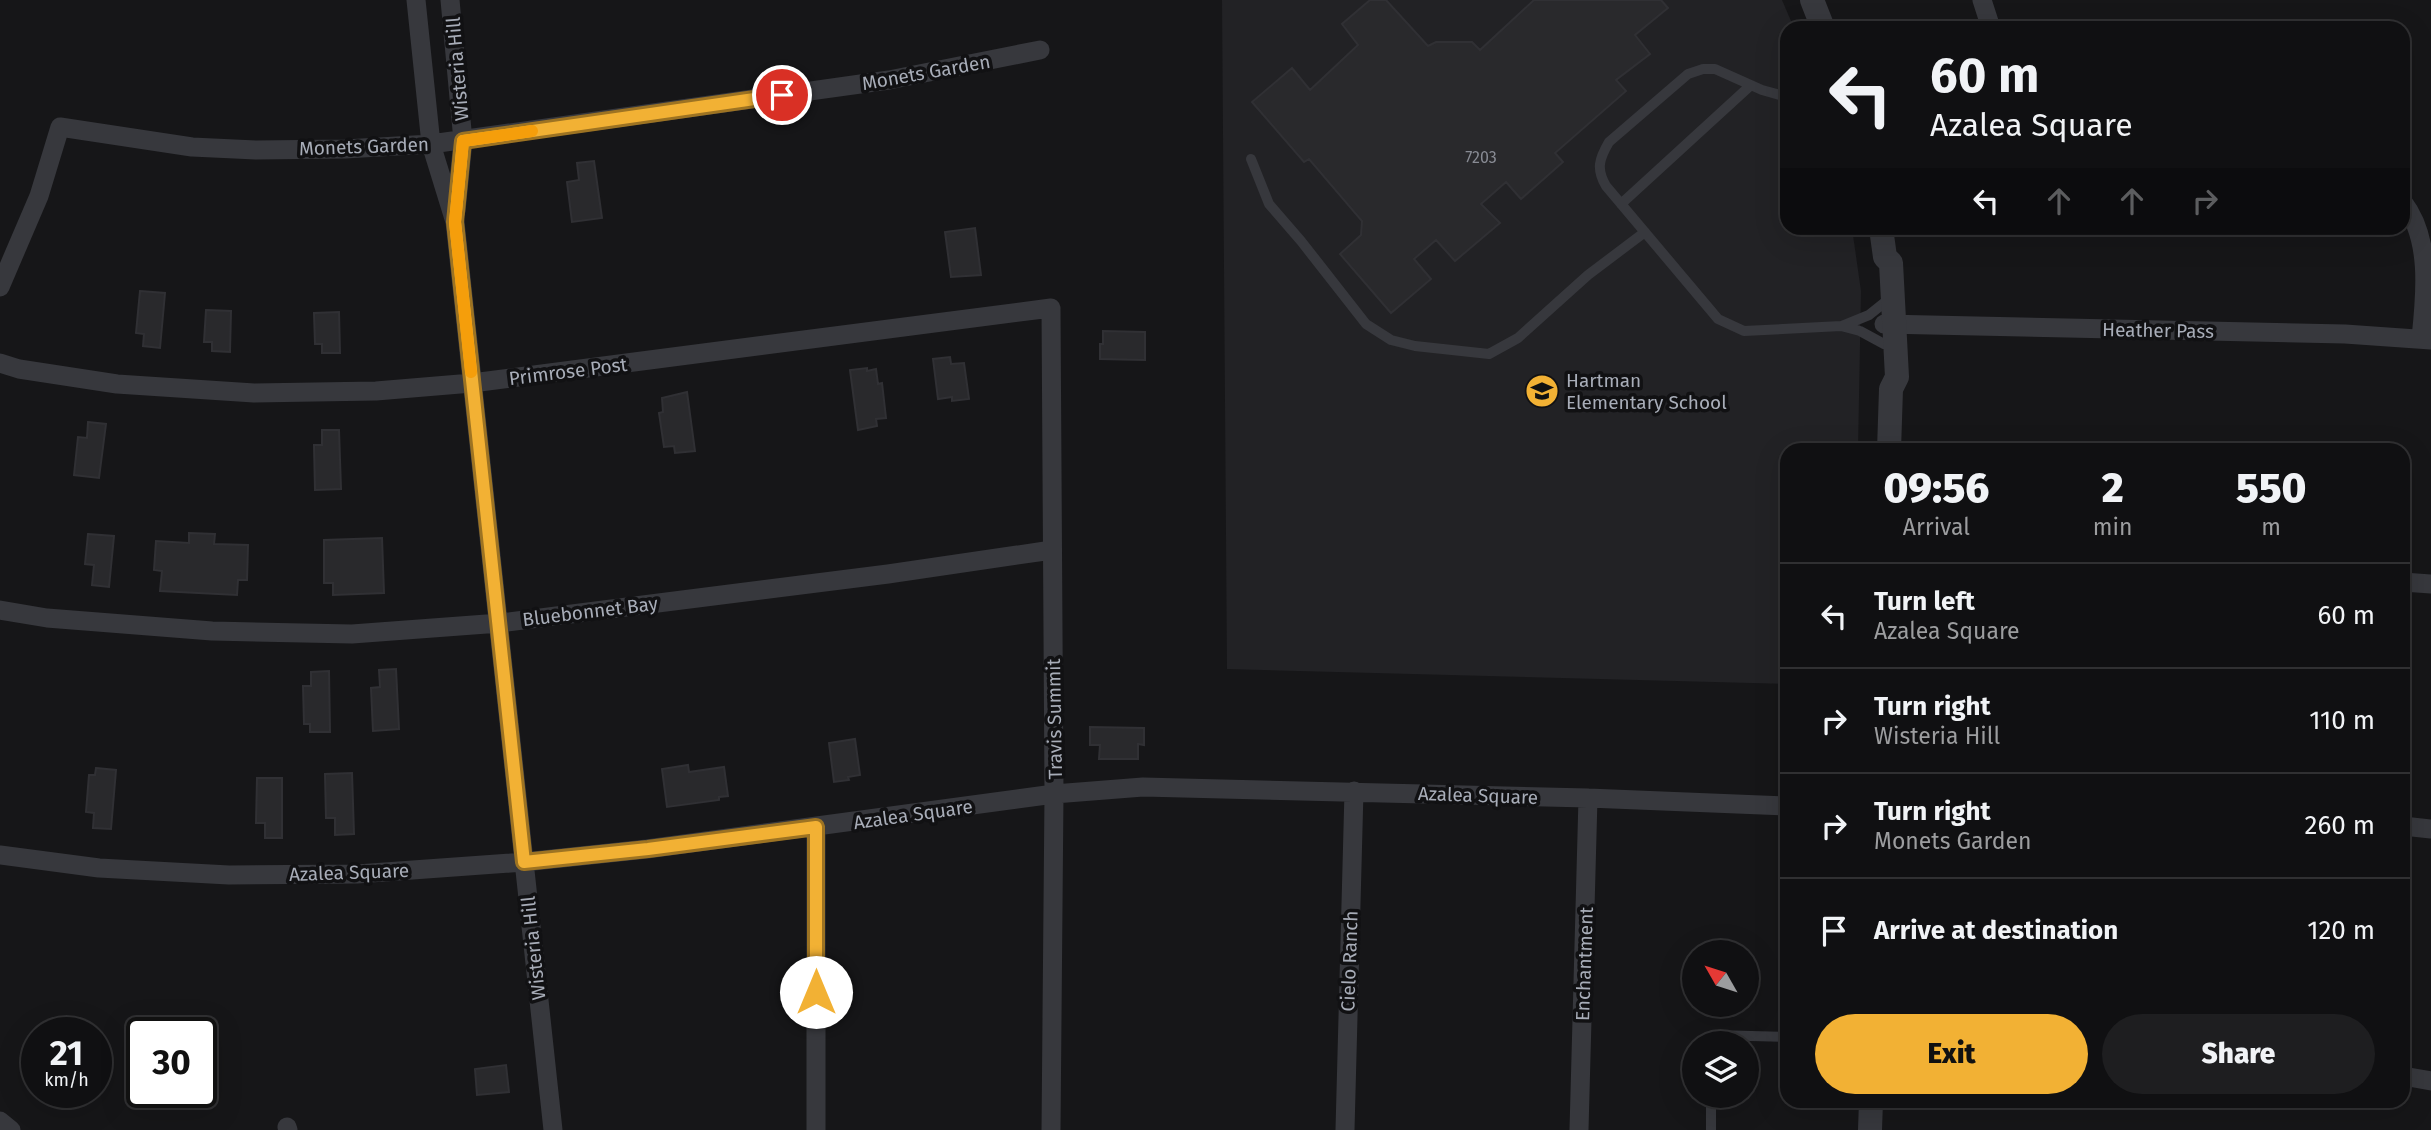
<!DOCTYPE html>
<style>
:root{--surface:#101012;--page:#1e1e20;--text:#f1f3f6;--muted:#9c9d9f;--line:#303032;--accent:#f2b134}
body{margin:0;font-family:"Fira Sans",sans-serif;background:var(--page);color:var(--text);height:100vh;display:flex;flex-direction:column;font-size:26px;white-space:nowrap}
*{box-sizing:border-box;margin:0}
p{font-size:23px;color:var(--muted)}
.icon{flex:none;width:38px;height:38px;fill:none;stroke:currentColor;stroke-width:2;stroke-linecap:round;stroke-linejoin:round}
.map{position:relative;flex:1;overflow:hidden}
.drawer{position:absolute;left:1780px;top:443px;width:630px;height:665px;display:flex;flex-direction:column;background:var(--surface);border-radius:21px;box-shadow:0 7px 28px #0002,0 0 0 2px var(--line)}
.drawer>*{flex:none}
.guide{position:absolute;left:1780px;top:21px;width:630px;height:214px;border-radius:21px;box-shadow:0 7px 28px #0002,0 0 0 2px var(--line);background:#101012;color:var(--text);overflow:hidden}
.needle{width:46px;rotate:309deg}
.controls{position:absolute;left:1682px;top:940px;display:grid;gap:14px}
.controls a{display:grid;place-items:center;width:77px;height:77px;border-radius:50%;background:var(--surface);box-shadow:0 7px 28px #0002,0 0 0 2px var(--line);font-size:35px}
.speed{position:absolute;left:21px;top:1017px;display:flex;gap:14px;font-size:35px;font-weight:700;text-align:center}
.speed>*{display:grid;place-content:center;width:91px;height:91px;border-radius:50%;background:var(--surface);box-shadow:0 7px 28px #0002,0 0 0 2px var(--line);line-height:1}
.speed small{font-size:18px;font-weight:400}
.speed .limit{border:4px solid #111;border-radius:10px;background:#fff;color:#111}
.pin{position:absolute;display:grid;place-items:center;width:60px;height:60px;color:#fff;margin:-30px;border:4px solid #fff;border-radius:50%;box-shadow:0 2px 7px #0007}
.me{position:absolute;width:77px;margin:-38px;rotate:0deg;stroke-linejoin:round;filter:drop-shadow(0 0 5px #0008)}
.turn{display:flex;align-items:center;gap:24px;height:147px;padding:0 35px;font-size:32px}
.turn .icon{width:91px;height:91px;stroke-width:2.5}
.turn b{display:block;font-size:49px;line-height:60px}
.lanes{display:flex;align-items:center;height:66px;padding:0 35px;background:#0003;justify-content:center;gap:35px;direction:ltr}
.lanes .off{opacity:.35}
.eta{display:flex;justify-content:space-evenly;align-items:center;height:119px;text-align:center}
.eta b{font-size:42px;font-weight:800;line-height:49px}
.action{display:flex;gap:14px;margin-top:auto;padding:14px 35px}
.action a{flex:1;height:80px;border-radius:42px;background:var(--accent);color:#111;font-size:28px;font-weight:800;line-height:80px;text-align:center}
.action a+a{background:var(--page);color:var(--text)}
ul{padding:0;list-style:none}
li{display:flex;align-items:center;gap:21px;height:105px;padding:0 35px;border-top:2px solid var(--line)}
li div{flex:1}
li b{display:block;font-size:26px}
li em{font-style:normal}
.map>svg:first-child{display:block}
.built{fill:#222225}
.building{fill:#29292c;stroke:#303034;stroke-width:2}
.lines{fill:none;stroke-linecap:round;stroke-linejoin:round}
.service{stroke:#37383d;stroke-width:10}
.minor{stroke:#37383d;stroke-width:19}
.tertiary{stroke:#37383d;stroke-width:24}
.route-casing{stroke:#9d7322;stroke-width:18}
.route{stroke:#f2b134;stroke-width:12}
.slow{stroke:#f59e0b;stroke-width:12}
.labels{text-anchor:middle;stroke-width:7;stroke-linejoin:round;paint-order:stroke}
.number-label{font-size:16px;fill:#888b94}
.street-label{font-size:19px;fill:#a8adb8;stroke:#111113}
.poi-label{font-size:19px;fill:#a8adb8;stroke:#111113;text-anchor:start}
</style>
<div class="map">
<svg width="2431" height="1130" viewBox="0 0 2431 1130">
<rect width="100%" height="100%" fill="#161618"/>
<!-- built -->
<path class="built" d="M1222,0H1782L1794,28H1787V228H1852L1861,291L1858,450H1787V684L1227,669Z"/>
<!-- building -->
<path class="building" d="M1370,0H1386L1428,46L1436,42H1472L1480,50L1534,0H1661L1668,8L1635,35L1650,54L1616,80L1626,91L1555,153L1563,162L1521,199L1506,182L1481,204L1500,223L1455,261L1436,240L1414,259L1431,279L1391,313L1340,254L1361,235L1362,221L1309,159L1304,162L1252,102L1292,68L1310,90L1358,45L1342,24Z
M594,161L602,218L572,222L567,182L579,180L577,163Z
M975,228L981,275L951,277L945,232Z
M140,291L165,293L160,348L143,346L144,334L136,333Z
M206,310L231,311L230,352L212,351V342H204Z
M339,312L340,353H322V344H315L314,313Z
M1103,331L1145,332V360L1100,359V344H1103Z
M950,357L951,364L964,363L969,399L952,401V397L938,399L933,359Z
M867,368V371L876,369L878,384L882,383L886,418L876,419L877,426L858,430L850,370Z
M687,392L695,451L675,453L674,446L664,447L659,413L663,412L662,398Z
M88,422L106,424L99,478L74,475L78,437L87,438Z
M322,430H339L341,489L315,490L314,445H322Z
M189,533L215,534L214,544L248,545L247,580H238L237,595L160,591L162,571L154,570L156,541L189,543Z
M88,534L114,536L109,587L92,585L94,565L85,564Z
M382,538L384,593L333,595V583H324V540Z
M396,669L399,729L373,731L371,688L380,687L379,670Z
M329,671L330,732H310V724H304L303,686H311V672Z
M1090,727L1144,728V745L1138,744V759H1099L1100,745H1090Z
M855,739L860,775L848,777L849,780L834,782L829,743Z
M688,765L689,772L724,767L728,796L719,797V800L667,807L662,769Z
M96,768L116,770L111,829L93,828L94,813L86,812L89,775H95Z
M352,773L354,834L335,835V818H326L325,774Z
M257,778H282V838H265V823H256Z
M506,1065L509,1092L477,1095L475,1069Z"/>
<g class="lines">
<!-- service -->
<path class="service" d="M1787,97L1762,90L1715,69H1703L1688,74L1609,142C1599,159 1596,169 1606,186L1718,319L1744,331L1841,326L1860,331L1884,344
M1251,159L1269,204L1301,241L1366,324L1391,340L1415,346L1489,354L1518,338L1588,275L1645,232
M1621,204L1751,85
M1842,326L1869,315L1889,299
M1713,1043V1035L1787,1037
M1711,1130V1096"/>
<!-- minor -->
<path class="minor" d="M416,0L431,144L455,222L553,1130
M450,0L463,141L456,211
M1982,0L1991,28
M2403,202C2431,238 2426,292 2421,338
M0,287L39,196L60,127L192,147L256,150L345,149L431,144L889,80L1040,50
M1884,324L2345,334L2431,340
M0,363L19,369L117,384L254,393L376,391L472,383L1051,308L1054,794L1051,1130
M2403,582L2431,584
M0,610L47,618L212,631L352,634L500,623L888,574L1052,550
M2403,826L2431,829
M816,827V1130
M0,855L99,868L229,875L357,874L524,862L647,849L1054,794L1143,787L1588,798L1787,806
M2403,1076L2431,1081
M0,1121L11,1130
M287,1127L288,1130
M1345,1130L1354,791
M1579,1130L1588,798"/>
<!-- tertiary -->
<path class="tertiary" d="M1812,0L1823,28
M1881,228L1885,257L1891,263L1897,377L1891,389L1889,450
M1870,1130L1871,1101"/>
</g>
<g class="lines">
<defs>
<path id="route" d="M782,95L463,141L455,222L524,862L648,849L816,827V992"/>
</defs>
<!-- route casing -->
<use href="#route" class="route-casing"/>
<!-- route -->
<use href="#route" class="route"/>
<!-- slow -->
<path class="slow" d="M471,372L455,222L463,141L532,131"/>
</g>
<!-- icons -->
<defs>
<symbol id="school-disc" viewBox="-11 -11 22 22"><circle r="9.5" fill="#f2b134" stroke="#111113"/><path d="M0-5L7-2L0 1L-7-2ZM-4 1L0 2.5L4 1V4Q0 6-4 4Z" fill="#111"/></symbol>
</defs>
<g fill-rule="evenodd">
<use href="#school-disc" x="1523" y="372" width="38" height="38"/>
</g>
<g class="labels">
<!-- number labels -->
<g class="number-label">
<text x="1481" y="163">7203</text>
</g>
<!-- street labels -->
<g class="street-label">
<text transform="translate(457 69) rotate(-95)" y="7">Wisteria Hill</text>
<text transform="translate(926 72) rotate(-10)" y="7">Monets Garden</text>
<text transform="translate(364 146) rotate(-2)" y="7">Monets Garden</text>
<text transform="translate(2158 330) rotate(1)" y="7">Heather Pass</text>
<text transform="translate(568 371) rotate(-7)" y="7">Primrose Post</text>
<text transform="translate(590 611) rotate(-7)" y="7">Bluebonnet Bay</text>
<text transform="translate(1054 719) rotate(-91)" y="7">Travis Summit</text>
<text transform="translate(1478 795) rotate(2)" y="7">Azalea Square</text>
<text transform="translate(913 814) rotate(-8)" y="7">Azalea Square</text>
<text transform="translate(349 872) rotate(-2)" y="7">Azalea Square</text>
<text transform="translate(533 948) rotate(-96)" y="7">Wisteria Hill</text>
<text transform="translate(1349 961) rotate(-88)" y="7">Cielo Ranch</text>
<text transform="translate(1584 964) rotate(-88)" y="7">Enchantment</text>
</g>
<!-- poi labels -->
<g class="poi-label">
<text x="1566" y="387">Hartman<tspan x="1566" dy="22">Elementary School</tspan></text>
</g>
</g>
</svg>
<div class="controls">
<a><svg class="needle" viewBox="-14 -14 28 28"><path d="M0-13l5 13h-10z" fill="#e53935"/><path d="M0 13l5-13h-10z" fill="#9c9d9f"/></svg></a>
<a><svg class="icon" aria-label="layers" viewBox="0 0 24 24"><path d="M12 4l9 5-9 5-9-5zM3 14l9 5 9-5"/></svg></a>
</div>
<div class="speed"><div>21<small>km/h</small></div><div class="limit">30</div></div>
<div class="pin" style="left:782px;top:95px;background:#d93025"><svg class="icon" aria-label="arrive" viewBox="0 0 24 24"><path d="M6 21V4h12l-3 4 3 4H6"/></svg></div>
<svg class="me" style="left:816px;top:992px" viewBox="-20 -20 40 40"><circle r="19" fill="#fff"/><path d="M0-13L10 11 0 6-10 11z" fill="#f2b134"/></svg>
<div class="guide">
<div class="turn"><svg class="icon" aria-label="left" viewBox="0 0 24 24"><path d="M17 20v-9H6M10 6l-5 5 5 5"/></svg><div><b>60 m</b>Azalea Square</div></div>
<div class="lanes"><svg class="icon" aria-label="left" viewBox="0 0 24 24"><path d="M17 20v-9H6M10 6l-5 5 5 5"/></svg><svg class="icon off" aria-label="ahead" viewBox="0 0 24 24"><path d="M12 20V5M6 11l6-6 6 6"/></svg><svg class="icon off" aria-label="ahead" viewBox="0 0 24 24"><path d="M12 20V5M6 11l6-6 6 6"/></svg><svg class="icon off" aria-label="right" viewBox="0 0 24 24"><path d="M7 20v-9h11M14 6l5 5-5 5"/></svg></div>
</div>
<section class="drawer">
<div class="eta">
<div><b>09:56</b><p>Arrival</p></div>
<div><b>2</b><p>min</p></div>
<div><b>550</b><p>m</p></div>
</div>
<ul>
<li><svg class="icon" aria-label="left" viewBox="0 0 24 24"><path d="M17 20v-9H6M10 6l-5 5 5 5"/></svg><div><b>Turn left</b><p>Azalea Square</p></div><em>60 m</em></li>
<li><svg class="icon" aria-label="right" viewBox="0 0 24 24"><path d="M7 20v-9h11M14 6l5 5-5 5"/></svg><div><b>Turn right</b><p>Wisteria Hill</p></div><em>110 m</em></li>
<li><svg class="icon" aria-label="right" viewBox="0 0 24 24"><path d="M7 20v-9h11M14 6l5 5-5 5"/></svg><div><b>Turn right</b><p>Monets Garden</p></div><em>260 m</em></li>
<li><svg class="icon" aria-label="arrive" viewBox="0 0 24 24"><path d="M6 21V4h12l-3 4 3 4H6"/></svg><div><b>Arrive at destination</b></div><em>120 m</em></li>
</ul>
<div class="action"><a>Exit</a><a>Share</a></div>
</section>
</div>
